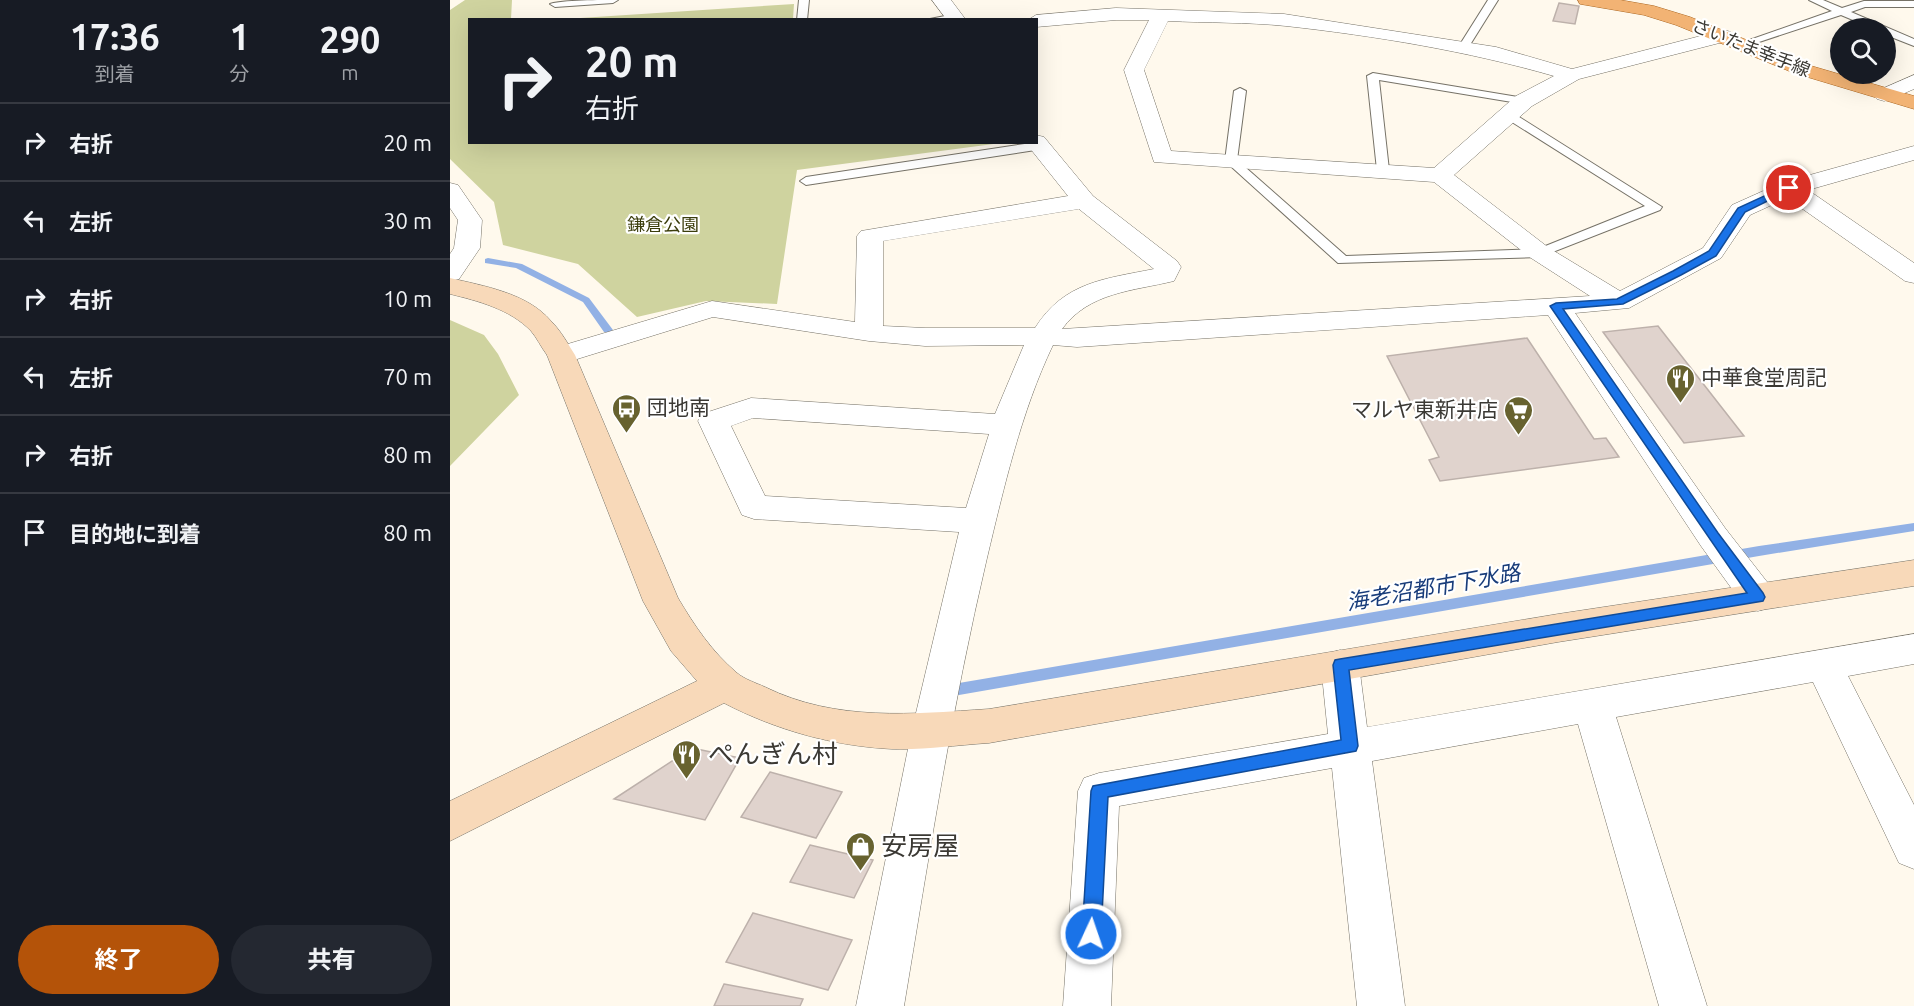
<!DOCTYPE html>
<html lang="ja">
<meta charset="utf-8">
<style>
:root{--surface:#171b24;--page:#242831;--text:#f1f3f6;--muted:#9ea1a6;--line:#363941;--accent:#b45309}
body{margin:0;font-family:Ubuntu,"Noto Sans JP",sans-serif;background:var(--page);color:var(--text);height:100vh;display:flex;flex-direction:column;font-size:22px;white-space:nowrap}
*{box-sizing:border-box;margin:0}
p{font-size:20px;color:var(--muted)}
.icon{flex:none;width:33px;height:33px;fill:none;stroke:currentColor;stroke-width:2;stroke-linecap:round;stroke-linejoin:round}
.map{position:relative;flex:1;overflow:hidden}
.drawer{display:flex;flex-direction:column;background:var(--surface);width:450px}
.drawer>*{flex:none}
.hud{position:absolute;left:18px;top:18px;width:570px;height:126px;border-radius:0px;box-shadow:0 6px 24px #0002;background:#171b24;color:var(--text);overflow:hidden}
.tools{position:absolute;left:1380px;top:18px;display:grid;gap:12px}
.tools a{display:grid;place-items:center;width:66px;height:66px;border-radius:50%;background:var(--surface);box-shadow:0 6px 24px #0002;font-size:30px}
.pin{position:absolute;display:grid;place-items:center;width:51px;height:51px;color:#fff;margin:-26px;border:3px solid #fff;border-radius:50%;box-shadow:0 2px 6px #0007}
.me{position:absolute;width:66px;margin:-33px;rotate:3deg;stroke-linejoin:round;filter:drop-shadow(0 0 4px #0008)}
.turn{display:flex;align-items:center;gap:21px;height:126px;padding:0 18px;font-size:27px}
.turn .icon{width:78px;height:78px;stroke-width:2.5}
.turn b{display:block;font-size:42px;line-height:51px}
.eta{display:flex;justify-content:space-evenly;align-items:center;height:102px;text-align:center}
.eta b{font-size:36px;font-weight:700;line-height:42px}
.action{display:flex;gap:12px;margin-top:auto;padding:12px 18px}
.action a{flex:1;height:69px;border-radius:36px;background:var(--accent);color:#fff;font-size:24px;font-weight:700;line-height:69px;text-align:center}
.action a+a{background:var(--page);color:var(--text)}
ul{padding:0;list-style:none}
li{display:flex;align-items:center;gap:18px;height:78px;padding:0 18px;border-top:2px solid var(--line)}
li div{flex:1}
li b{display:block;font-size:22px}
li em{font-style:normal}
main{display:flex;flex:1;min-height:0}
.map>svg:first-child{display:block}
.green{fill:#cfd39f}
.lines{fill:none;stroke-linecap:round;stroke-linejoin:round}
.stream{fill:#92b1e5;fill-rule:evenodd}
.building{fill:#e0d3cd;stroke:#bdb1ab;stroke-width:1.5}
.lane-casing{stroke:#767267;stroke-width:2}
.street-casing{stroke:#767267;stroke-width:1}
.secondary-casing{stroke:#767267;stroke-width:1}
.primary-casing{stroke:#ac6721;stroke-width:1}
.lane{fill:#fff;fill-rule:evenodd}
.street{fill:#fff;fill-rule:evenodd}
.secondary{fill:#f8d9b9;fill-rule:evenodd}
.primary{fill:#f2b374;fill-rule:evenodd}
.route{fill:#1a73e8;stroke:#114b97;stroke-width:1.5}
.labels{text-anchor:middle;stroke-width:4.5;stroke-linejoin:round;paint-order:stroke}
.far-street-label{font-size:18px;fill:#3b3934;stroke:#fff}
.far-park-label{font-size:18px;fill:#3b3d0c;stroke:#fff}
.poi-label{font-size:21px;fill:#3b3934;stroke:#fff;text-anchor:start}
.water-label{font-size:22px;font-style:italic;fill:#183c7a;stroke:#fff}
.near-poi-label{font-size:26px;fill:#3b3934;stroke:#fff;text-anchor:start}
</style>
<main>
<section class="drawer">
<div class="eta">
<div><b>17:36</b><p>到着</p></div>
<div><b>1</b><p>分</p></div>
<div><b>290</b><p>m</p></div>
</div>
<ul>
<li><svg class="icon" aria-label="right" viewBox="0 0 24 24"><path d="M7 20v-9h11M14 6l5 5-5 5"/></svg><div><b>右折</b></div><em>20 m</em></li>
<li><svg class="icon" aria-label="left" viewBox="0 0 24 24"><path d="M17 20v-9H6M10 6l-5 5 5 5"/></svg><div><b>左折</b></div><em>30 m</em></li>
<li><svg class="icon" aria-label="right" viewBox="0 0 24 24"><path d="M7 20v-9h11M14 6l5 5-5 5"/></svg><div><b>右折</b></div><em>10 m</em></li>
<li><svg class="icon" aria-label="left" viewBox="0 0 24 24"><path d="M17 20v-9H6M10 6l-5 5 5 5"/></svg><div><b>左折</b></div><em>70 m</em></li>
<li><svg class="icon" aria-label="right" viewBox="0 0 24 24"><path d="M7 20v-9h11M14 6l5 5-5 5"/></svg><div><b>右折</b></div><em>80 m</em></li>
<li><svg class="icon" aria-label="arrive" viewBox="0 0 24 24"><path d="M6 21V4h12l-3 4 3 4H6"/></svg><div><b>目的地に到着</b></div><em>80 m</em></li>
</ul>
<div class="action"><a>終了</a><a>共有</a></div>
</section>
<div class="map">
<svg width="1464" height="1006" viewBox="0 0 1464 1006">
<rect width="100%" height="100%" fill="#fff9ed"/>
<!-- green -->
<path class="green" d="M15,0H62L61,19L20,20V142L551,143L347,170L327,304L256,301L187,317L128,264L53,245L44,202L0,159V10Z
M344,4L343,19H115Z
M0,320L34,335L48,354L69,395L0,466Z"/>
<g class="lines">
<!-- stream -->
<path class="stream" d="M38,258L72,264L139,298L163,330L158,333L154,332L133,302L66,268L35,263V259Z
M1464,523V531L1309,556L509,695L504,693L502,689L504,685L509,683L1309,546Z"/>
</g>
<!-- building -->
<path class="building" d="M1109,3L1129,6L1125,24L1103,21Z
M1208,326L1294,436L1234,443L1153,332Z
M1077,338L1144,439L1156,438L1169,457L990,481L979,460L989,457L937,356Z
M242,748L290,758L255,820L164,799Z
M320,772L392,792L366,838L291,817Z
M360,845L423,860L404,898L340,882Z
M303,913L402,940L378,990L276,962Z
M274,984L353,999L350,1006H264Z"/>
<g class="lines">
<defs>
<path id="lane" d="M168,0L163,3L105,7L100,4C111,0 152,0 168,0Z
M349,0H359L357,20H347Z
M1038,0H1048L1018,48H1010L1009,46Z
M1359,0H1373L1392,8L1414,1H1464V7H1415L1401,12L1464,39V46L1436,35V28H1422L1391,15L1297,46L1293,47L1288,44L1382,11Z
M505,14L509,15V19L475,20Z
M923,73L1074,98L1080,101L1074,104L929,80L939,170L933,174L927,170L917,76Z
M790,88L796,91L787,160L896,256L1088,249L1195,206L1054,117V111L1058,110L1212,207L1210,210L1090,257L888,263L775,161L784,91Z
M588,142L592,143L594,146L592,149L356,185L350,181L356,177Z"/>
<path id="street" d="M482,0H501L516,20H497Z
M666,8L834,14L1046,47L1122,69L1274,30L1281,32L1284,36L1281,40L1129,79L1082,106L1004,175L1099,248L1170,291L1253,248L1282,205L1331,183L1464,146V160L1358,190L1464,263V283L1455,281L1337,198L1300,215L1271,258L1179,308L1125,313L1275,528L1321,587L1326,597L1321,607L1308,611L1295,607L1251,546L1098,315L627,347L603,345C571,412 554,487 537,558C502,706 479,856 454,1006H406L461,734L509,532L304,519L292,515L248,421L252,414L301,398L545,414L574,345L475,346L419,341L263,317L111,364L101,361L97,355L101,349L262,301L405,322L407,236L411,231L618,196L575,142H586V135L594,137L643,196L727,261L731,267L724,281C683,291 639,292 612,329L1140,296L1081,258L984,182L704,162L674,70L699,20H666L586,27V20H578L586,15ZM718,21C757,23 797,22 836,26C926,36 1017,51 1104,76L1066,96L984,168L721,151L694,70ZM629,209L704,269C654,279 614,282 585,328H475L433,326V241ZM303,418L539,434L516,508L315,496L281,426Z
M1464,75V89L1441,99L1434,101L1427,99L1423,95L1427,91Z
M0,183L8,185L32,220L30,248L9,279L0,281V254L4,248L8,220L0,208Z
M1464,634V664L1398,676L1464,805V869L1449,863L1363,682L1166,717L1257,1006H1209L1128,724L922,761L955,1006H907L882,768L669,806L661,1006H613L628,791L634,778L649,773L878,734L871,665L877,654L890,650L903,654L909,665L917,727Z"/>
<path id="secondary" d="M0,278C34,286 77,293 101,321C111,331 118,344 125,355L228,598C244,625 262,652 287,673C294,679 306,683 315,687C386,722 463,714 539,709L1108,614L1464,560V586L1108,642L539,743C507,745 474,750 442,749C383,746 326,730 274,703L0,841V801L247,681L221,651L193,601L97,355C91,347 87,338 81,331C60,309 28,301 0,294Z"/>
<path id="primary" d="M1128,0H1170L1204,6L1240,17L1358,65L1464,96V109L1344,73L1226,25L1194,15L1130,4Z"/>
</defs>
<!-- lane casing -->
<use href="#lane" class="lane-casing"/>
<!-- street casing -->
<use href="#street" class="street-casing"/>
<!-- secondary casing -->
<use href="#secondary" class="secondary-casing"/>
<!-- primary casing -->
<use href="#primary" class="primary-casing"/>
<!-- lane -->
<use href="#lane" class="lane"/>
<!-- street -->
<use href="#street" class="street"/>
<!-- secondary -->
<use href="#secondary" class="secondary"/>
<!-- primary -->
<use href="#primary" class="primary"/>
</g>
<!-- route -->
<path class="route" d="M1336,186L1344,188L1295,212L1266,256L1231,275L1173,304L1113,309L1268,533L1313,593L1315,597L1313,601L899,670L908,746L906,751L658,797L651,934L648,941L641,944L635,941L632,934L641,791L643,786L891,740L883,665L885,660L890,659L1297,593L1100,306L1106,303L1167,299L1223,271L1259,251L1288,208Z"/>
<!-- icons -->
<defs>
<symbol id="restaurant-pin" viewBox="-11 -11 22 30"><path d="M0 17L-7.5 6A9.5 9.5 0 1 1 7.5 6Z" fill="#67622f" stroke="#fff"/><path d="M-5-6h1v4h1v-4h1v4h1v-4h1v5L-1.5 .5V6h-2V.5L-5-1ZM5-6V6H3V1.5H1.5Q1.5-4 5-6Z" fill="#fff"/></symbol>
<symbol id="bus-pin" viewBox="-11 -11 22 30"><path d="M0 17L-7.5 6A9.5 9.5 0 1 1 7.5 6Z" fill="#67622f" stroke="#fff"/><path d="M-5-6H5V4H4V6H2V4H-2V6H-4V4H-5ZM-3.5-4V0h7V-4ZM-3.5 1.2v1.5H-2V1.2ZM2 1.2v1.5H3.5V1.2Z" fill="#fff"/></symbol>
<symbol id="supermarket-pin" viewBox="-11 -11 22 30"><path d="M0 17L-7.5 6A9.5 9.5 0 1 1 7.5 6Z" fill="#67622f" stroke="#fff"/><path d="M-6-5.5h2.5l.6 2H6L4.5 2H-2.5L-4.4-4H-6ZM-1.5 3.2a1.3 1.3 0 1 0 .1 0ZM3 3.2a1.3 1.3 0 1 0 .1 0Z" fill="#fff"/></symbol>
<symbol id="shop-pin" viewBox="-11 -11 22 30"><path d="M0 17L-7.5 6A9.5 9.5 0 1 1 7.5 6Z" fill="#67622f" stroke="#fff"/><path d="M-5-2.5h2.3a2.7 3.5 0 0 1 5.4 0H5L5.5 6h-11ZM-1.5-2.5h3a1.5 2.3 0 0 0-3 0Z" fill="#fff"/></symbol>
</defs>
<g fill-rule="evenodd">
<use href="#restaurant-pin" x="1214" y="362" width="33" height="45"/>
<use href="#bus-pin" x="160" y="392" width="33" height="45"/>
<use href="#supermarket-pin" x="1052" y="394" width="33" height="45"/>
<use href="#restaurant-pin" x="220" y="738" width="33" height="45"/>
<use href="#shop-pin" x="394" y="830" width="33" height="45"/>
</g>
<g class="labels">
<!-- far-street labels -->
<g class="far-street-label">
<text transform="translate(1301 48) rotate(22)" y="6">さいたま幸手線</text>
</g>
<!-- far-park labels -->
<g class="far-park-label">
<text x="213" y="231">鎌倉公園</text>
</g>
<!-- poi labels -->
<g class="poi-label">
<text x="1251" y="385">中華食堂周記</text>
<text x="197" y="415">団地南</text>
<text x="1048" y="417" text-anchor="end">マルヤ東新井店</text>
</g>
<!-- water labels -->
<g class="water-label">
<text transform="translate(983 587) rotate(-10)" y="8">海老沼都市下水路</text>
</g>
<!-- near-poi labels -->
<g class="near-poi-label">
<text x="258" y="763">ぺんぎん村</text>
<text x="431" y="855">安房屋</text>
</g>
</g>
</svg>
<div class="tools">
<a><svg class="icon" aria-label="search" viewBox="0 0 24 24"><circle cx="10" cy="10" r="6"/><path d="M15 15l6 6"/></svg></a>
</div>
<div class="pin" style="left:1339px;top:188px;background:#d93025"><svg class="icon" aria-label="arrive" viewBox="0 0 24 24"><path d="M6 21V4h12l-3 4 3 4H6"/></svg></div>
<svg class="me" style="left:641px;top:934px" viewBox="-20 -20 40 40"><circle r="17" fill="#1a73e8" stroke="#fff" stroke-width="3"/><path d="M0-11L8 9 0 5-8 9z" fill="#fff"/></svg>
<div class="hud">
<div class="turn"><svg class="icon" aria-label="right" viewBox="0 0 24 24"><path d="M7 20v-9h11M14 6l5 5-5 5"/></svg><div><b>20 m</b>右折</div></div>
</div>
</div>
</main>
